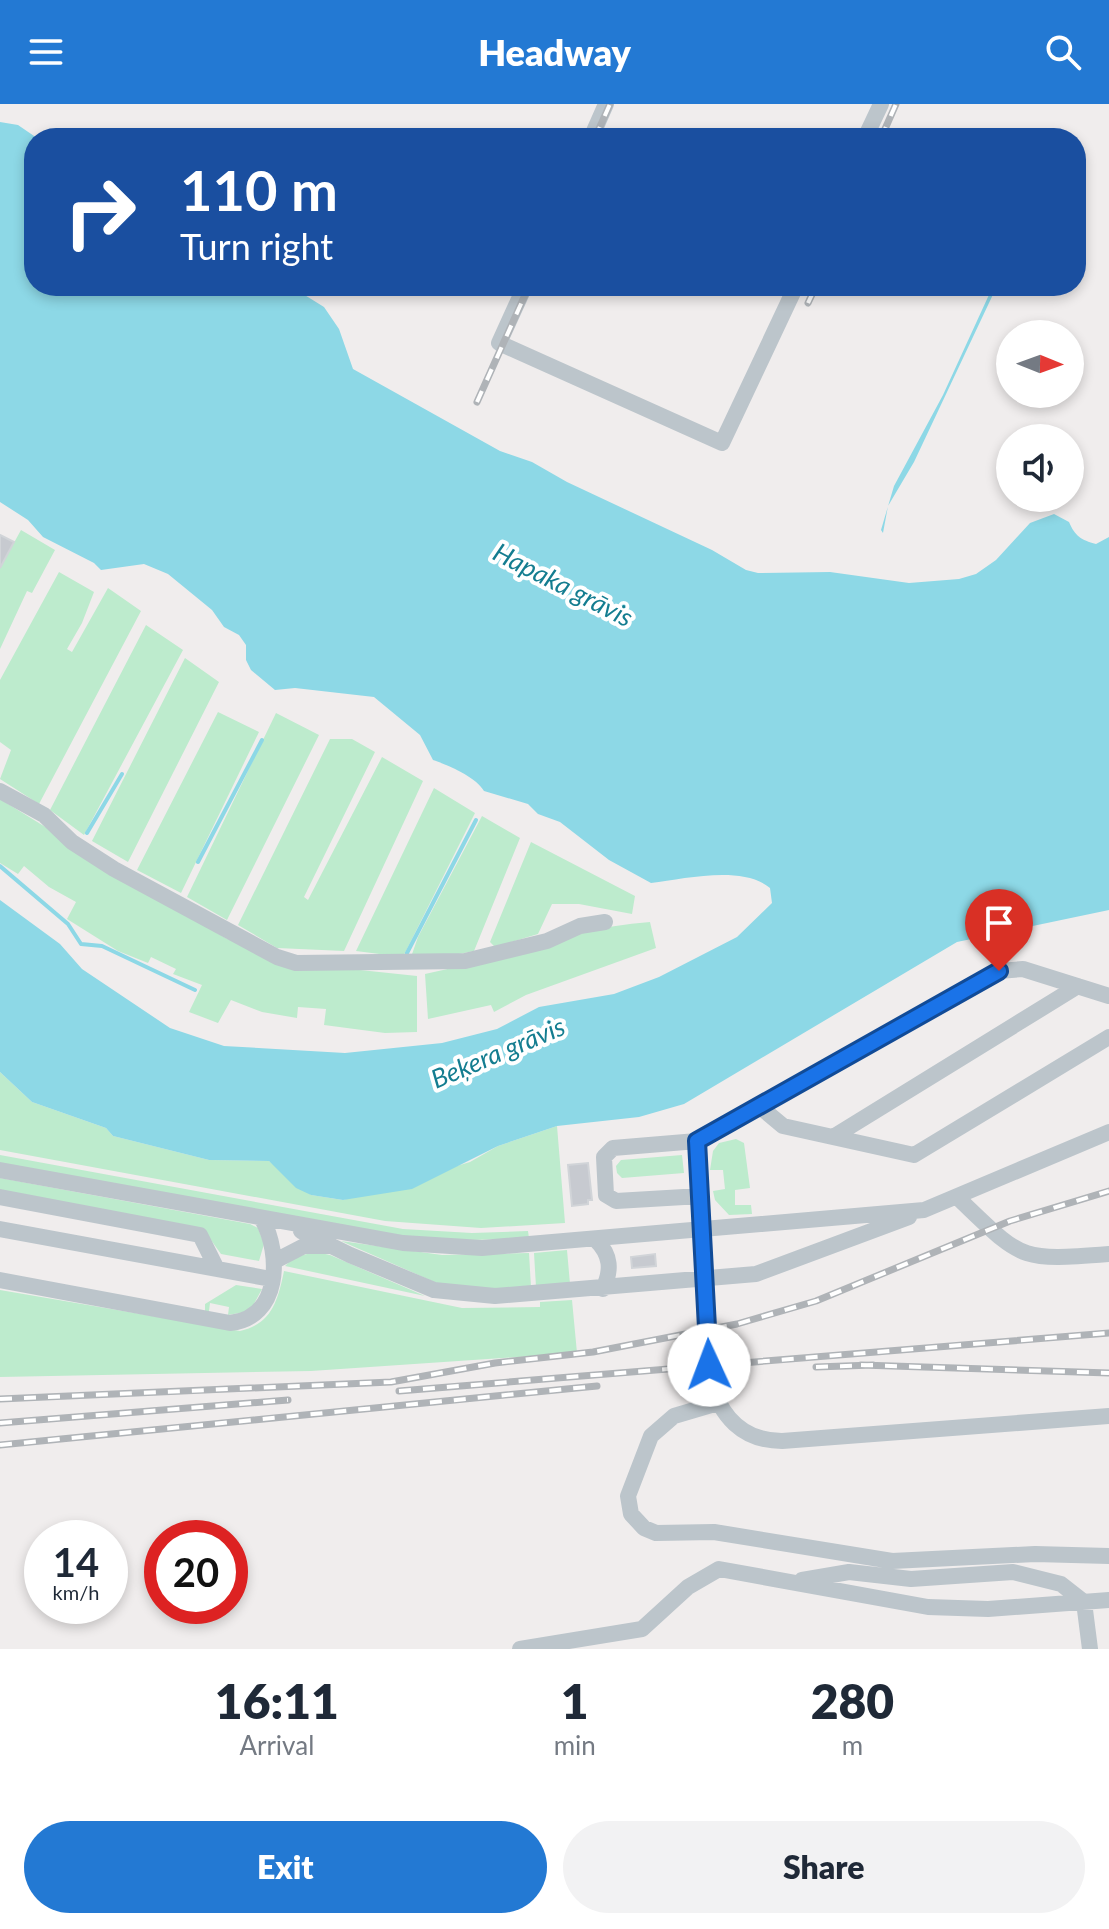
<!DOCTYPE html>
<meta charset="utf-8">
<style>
:root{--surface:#fff;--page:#f2f2f3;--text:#1f2937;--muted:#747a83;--accent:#2379d3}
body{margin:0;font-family:Lato,sans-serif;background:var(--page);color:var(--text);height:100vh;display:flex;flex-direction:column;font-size:30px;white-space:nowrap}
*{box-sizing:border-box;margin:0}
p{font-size:26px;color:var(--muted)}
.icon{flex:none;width:44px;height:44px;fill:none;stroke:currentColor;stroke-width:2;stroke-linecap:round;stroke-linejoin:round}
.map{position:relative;height:1545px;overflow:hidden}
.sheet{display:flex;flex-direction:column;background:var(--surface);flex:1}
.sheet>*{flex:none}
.guide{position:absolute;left:24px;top:24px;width:1062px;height:168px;border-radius:32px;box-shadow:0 4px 12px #0003;background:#1a4fa0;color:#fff;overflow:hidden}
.needle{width:52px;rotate:91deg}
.buttons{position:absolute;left:996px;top:216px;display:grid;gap:16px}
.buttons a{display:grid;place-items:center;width:88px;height:88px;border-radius:50%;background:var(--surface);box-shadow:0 4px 12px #0003;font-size:40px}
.speed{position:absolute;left:24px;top:1416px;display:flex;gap:16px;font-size:40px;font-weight:700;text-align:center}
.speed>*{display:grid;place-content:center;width:104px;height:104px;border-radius:50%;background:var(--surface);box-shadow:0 4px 12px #0003;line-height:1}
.speed small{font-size:20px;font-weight:400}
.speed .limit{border:12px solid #d22;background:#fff;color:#111}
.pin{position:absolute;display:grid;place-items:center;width:68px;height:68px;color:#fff;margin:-82px -34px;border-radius:50% 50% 50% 0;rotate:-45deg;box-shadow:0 0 8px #0007}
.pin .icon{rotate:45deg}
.me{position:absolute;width:88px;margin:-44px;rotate:358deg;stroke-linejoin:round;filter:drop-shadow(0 0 6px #0008)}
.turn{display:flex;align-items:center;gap:28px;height:168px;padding:0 24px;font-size:36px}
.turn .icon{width:104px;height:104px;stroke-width:2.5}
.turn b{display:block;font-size:56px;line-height:68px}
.eta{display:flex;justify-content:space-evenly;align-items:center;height:136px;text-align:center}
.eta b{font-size:48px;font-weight:800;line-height:56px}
.action{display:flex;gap:16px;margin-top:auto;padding:16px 24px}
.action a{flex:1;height:92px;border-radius:48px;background:var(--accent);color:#fff;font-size:32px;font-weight:800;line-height:92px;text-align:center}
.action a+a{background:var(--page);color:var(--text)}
header{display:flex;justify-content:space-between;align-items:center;height:104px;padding:0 24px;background:var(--accent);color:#fff;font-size:36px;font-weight:800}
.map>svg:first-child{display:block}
.green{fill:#bdebcd}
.water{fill:#8dd8e6}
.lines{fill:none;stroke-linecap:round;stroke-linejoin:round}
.stream{stroke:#8dd8e6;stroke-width:4}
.building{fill:#c7cad0;stroke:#d1d4d8;stroke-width:2}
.minor{stroke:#bcc5cb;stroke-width:16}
.rail-casing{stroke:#afb3b7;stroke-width:7}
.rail{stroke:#fff;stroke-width:4;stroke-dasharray:12;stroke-linecap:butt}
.route-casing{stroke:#114b97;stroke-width:20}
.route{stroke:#1a73e8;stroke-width:14}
.labels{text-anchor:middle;stroke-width:8;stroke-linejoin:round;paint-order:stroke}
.water-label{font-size:26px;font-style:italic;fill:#147d90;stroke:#fff}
</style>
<header><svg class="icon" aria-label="menu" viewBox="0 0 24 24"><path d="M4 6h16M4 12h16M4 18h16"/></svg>Headway<svg class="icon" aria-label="search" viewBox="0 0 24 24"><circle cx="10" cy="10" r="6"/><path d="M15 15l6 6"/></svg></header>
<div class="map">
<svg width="1109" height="1545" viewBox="0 0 1109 1545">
<rect width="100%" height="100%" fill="#f0eded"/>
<!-- green -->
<path class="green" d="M21,426L55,446L32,489L27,487L0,545V464Z
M59,468L94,488L82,519L67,545L72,548L108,484L141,507L39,700L0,675L11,646L0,638V576Z
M146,521L183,546L84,731L50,706Z
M185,554L219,578L128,758L92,737Z
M218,608L259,628L181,789L137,766Z
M276,609L319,631L227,816L187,793Z
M330,635H352L375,648L304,793L308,796L382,653L423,677L344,847L277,844L238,821Z
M434,684L475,709L403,853L356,847Z
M0,695L227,835L360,866L417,872V928L385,929L324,921L326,905L298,903L297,914L262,908L231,896L218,919L189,908L202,881L173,870L176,865L151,853L148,859L118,847L67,815L76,798L49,783L24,762L18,770L0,759Z
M482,712L520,734L474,847L439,854L411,853L418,833Z
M531,738L635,792L632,810L579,800H552L538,830L495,843L490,838Z
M650,818L656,844L526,891L494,908L491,901L428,915L425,870C501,855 573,823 650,818Z
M0,968L32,998L106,1024L113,1032L209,1056L269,1057L311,1091L343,1096L470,1058L498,1042L557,1022L565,1119L481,1124L385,1117L0,1046Z
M736,1035L744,1039L750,1084L735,1086V1101H751L752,1110L729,1111L715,1096L713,1087L725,1085L723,1066H710L713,1047L719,1039Z
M0,1051L403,1125L472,1129L528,1127L529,1134L472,1136L403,1132L0,1059Z
M682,1051L684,1069L622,1074L617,1069L616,1062L621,1056Z
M0,1074L250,1120L258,1124L264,1140L259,1157L221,1150L203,1125L0,1087Z
M341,1137L442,1151L529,1149L531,1183L484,1185L439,1180Z
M567,1146L570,1180L536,1183L534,1149Z
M316,1148L330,1151L425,1192L285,1162L294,1153Z
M284,1167L462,1204L540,1203V1198L572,1196L577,1249L311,1267L0,1273V1186L240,1227C272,1220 278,1196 284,1167Z
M236,1181L262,1185L250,1207L228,1211L229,1203L210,1199L209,1207H205V1200Z"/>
<!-- water -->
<path class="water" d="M0,18L18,21L37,34H34V182L295,185L324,203L339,225L353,265L500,347L532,358L567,378L712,446L746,466L758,469L830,468L909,479L959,475L976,470L996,456L1030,419L1054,410L1069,418C1075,432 1081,436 1096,440L1109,433V806L957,838L684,1000L639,1013L557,1022L498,1042L412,1085L343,1096L311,1091L296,1084L269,1057L209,1056L113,1032L106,1024L32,998L0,968V796L60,840L82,865L170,924L224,942L345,949L442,939L497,925L539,903L614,890L659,873L737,833L772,799L770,784C742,761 685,775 651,779L609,756L560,718L538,710L528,700L484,687C476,673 448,661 433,656L420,631L374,593L295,584L275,586L251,566L246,556V541L239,531L224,523L212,506L168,470L144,460L101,466L94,459L43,433L28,416L0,398Z
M993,182H997L914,358L888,402L883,429L881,426L894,382L943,291Z"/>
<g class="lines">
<!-- stream -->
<path class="stream" d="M87,729L122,670
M198,758L262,636
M0,762L68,820L81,840L102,842L195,886
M407,849L476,716"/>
</g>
<!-- building -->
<path class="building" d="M0,431L14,438L0,464Z
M588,1059L592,1096H588V1100L572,1102L568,1061Z
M655,1150L656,1162L632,1164L631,1153Z"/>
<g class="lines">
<!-- minor -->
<path class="minor" d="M591,34L606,0
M865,34L881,0
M525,182L499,239L722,339L796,182
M0,687L44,711L72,738L114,765L277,853L296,859L465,857L547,837L580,822L605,818
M1109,892L1023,865L999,867L697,1037L710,1275C720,1312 742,1337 782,1337L1109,1312
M759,1002L783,1022L914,1051L1109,933
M833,1033L1078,882
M697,1037L613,1044L604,1053L606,1091L616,1097L701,1092
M0,1066L403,1139L482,1144L924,1106L1109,1028
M0,1093L200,1131L217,1165
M957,1093C1023,1156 1017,1157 1109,1150
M0,1125L271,1175
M301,1127L350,1151L434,1186L495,1192L756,1170L909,1113
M596,1136C611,1151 612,1166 603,1185
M275,1157L304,1142H329
M0,1176L230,1219C280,1214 282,1151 262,1115
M718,1299L674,1312L651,1332L628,1392L631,1410L644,1424L656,1429L714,1428L892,1457L1035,1450L1109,1452
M802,1476L849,1468L911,1475L1013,1468L1061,1480L1084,1498L1090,1545
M520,1545L642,1525L688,1483L719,1465L928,1503L988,1505L1109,1496"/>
<defs>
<path id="rail" d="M595,34L610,0
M881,34L896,0
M808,199L816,182
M477,298L529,182
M861,1261L1109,1269
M816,1263L873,1261
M399,1287L1109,1229
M0,1295L391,1278L495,1259L593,1248L737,1220L816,1197L1010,1117L1109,1087
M0,1319L288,1296
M0,1341L597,1282"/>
</defs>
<!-- rail casing -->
<use href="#rail" class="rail-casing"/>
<!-- rail -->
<use href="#rail" class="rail"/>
</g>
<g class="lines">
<defs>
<path id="route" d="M709,1261L697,1037L999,867"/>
</defs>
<!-- route casing -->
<use href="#route" class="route-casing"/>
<!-- route -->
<use href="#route" class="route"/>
</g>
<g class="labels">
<!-- water labels -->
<g class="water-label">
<text transform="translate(563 481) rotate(27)" y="9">Hapaka grāvis</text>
<text transform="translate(498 949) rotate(-23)" y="9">Beķera grāvis</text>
</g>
</g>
</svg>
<div class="buttons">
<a><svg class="needle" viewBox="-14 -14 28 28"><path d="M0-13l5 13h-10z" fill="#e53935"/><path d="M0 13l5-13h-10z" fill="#747a83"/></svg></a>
<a><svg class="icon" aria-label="sound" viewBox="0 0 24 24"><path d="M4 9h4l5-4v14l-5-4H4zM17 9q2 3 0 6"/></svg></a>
</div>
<div class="speed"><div>14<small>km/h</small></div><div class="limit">20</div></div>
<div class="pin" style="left:999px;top:867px;background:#d93025"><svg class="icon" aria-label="arrive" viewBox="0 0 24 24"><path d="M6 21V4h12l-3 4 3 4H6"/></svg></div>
<svg class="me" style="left:709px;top:1261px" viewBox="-20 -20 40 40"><circle r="19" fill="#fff"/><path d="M0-13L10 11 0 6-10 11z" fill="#1a73e8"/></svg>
<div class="guide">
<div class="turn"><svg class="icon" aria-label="right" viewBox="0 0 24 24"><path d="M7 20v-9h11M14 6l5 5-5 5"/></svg><div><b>110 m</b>Turn right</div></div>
</div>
</div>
<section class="sheet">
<div class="eta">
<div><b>16:11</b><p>Arrival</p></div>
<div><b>1</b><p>min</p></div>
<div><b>280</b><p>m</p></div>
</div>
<div class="action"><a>Exit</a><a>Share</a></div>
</section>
